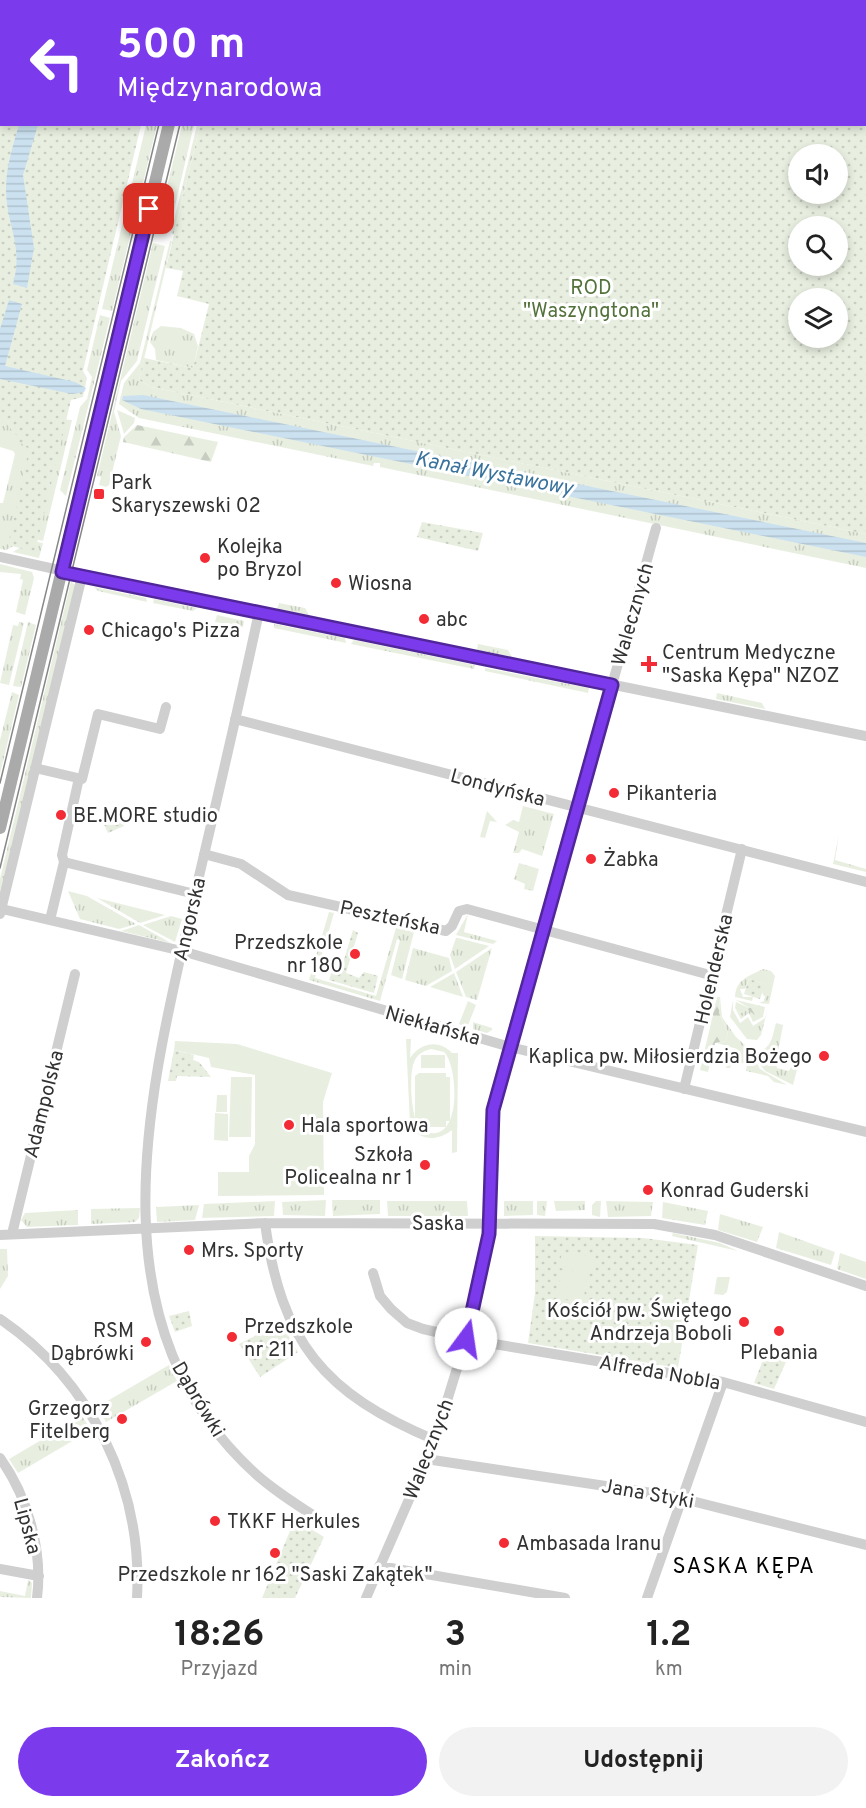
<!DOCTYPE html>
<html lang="pl">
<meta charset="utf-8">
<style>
:root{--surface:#fff;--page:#f2f2f2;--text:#222;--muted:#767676;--accent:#7c3aed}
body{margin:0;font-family:Overpass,sans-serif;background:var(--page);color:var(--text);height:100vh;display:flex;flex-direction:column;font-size:22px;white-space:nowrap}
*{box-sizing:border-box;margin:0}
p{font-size:20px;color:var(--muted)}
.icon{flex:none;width:33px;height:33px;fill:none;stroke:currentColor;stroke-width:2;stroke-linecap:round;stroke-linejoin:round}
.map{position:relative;height:1598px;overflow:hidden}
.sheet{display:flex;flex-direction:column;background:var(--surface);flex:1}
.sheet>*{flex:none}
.guide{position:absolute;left:0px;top:0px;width:867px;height:126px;box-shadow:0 3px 9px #0003;background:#7c3aed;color:#fff;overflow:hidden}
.controls{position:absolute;left:788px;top:144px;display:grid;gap:12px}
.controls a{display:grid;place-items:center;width:60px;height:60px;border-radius:50%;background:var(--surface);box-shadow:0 3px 9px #0003;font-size:30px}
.pin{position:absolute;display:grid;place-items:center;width:51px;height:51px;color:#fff;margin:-26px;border-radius:12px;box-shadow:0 3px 9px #0006}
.me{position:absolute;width:66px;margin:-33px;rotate:14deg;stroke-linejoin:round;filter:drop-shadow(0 0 4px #0008)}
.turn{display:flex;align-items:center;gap:21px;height:126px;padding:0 18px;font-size:27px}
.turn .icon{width:78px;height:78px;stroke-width:2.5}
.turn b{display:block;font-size:42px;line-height:51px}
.eta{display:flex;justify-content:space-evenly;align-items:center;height:102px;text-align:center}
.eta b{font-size:36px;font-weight:700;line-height:42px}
.button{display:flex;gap:12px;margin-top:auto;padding:12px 18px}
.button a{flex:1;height:69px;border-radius:36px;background:var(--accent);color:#fff;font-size:24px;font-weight:700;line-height:69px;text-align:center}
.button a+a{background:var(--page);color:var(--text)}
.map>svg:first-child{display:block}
.grass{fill:url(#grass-tufts)}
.forest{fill:url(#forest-firs)}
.park{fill:url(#park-dots);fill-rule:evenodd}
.pitch{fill:#e8efe0;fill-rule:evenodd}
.water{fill:url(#water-rules)}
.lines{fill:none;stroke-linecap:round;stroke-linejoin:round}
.minor{stroke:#cfcfcf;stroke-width:10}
.major{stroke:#aaa;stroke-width:12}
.tram{stroke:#878787;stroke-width:1.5}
.route-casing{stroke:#51269a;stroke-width:15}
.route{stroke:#7c3aed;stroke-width:10}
.poi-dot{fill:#f22b34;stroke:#fff;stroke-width:2}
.labels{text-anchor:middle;stroke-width:6;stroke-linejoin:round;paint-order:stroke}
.park-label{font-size:20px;fill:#53723b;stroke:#fff}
.poi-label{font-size:20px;fill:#323232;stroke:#fff;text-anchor:start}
.street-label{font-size:20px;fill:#323232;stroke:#fff}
.water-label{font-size:21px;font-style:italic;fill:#38729c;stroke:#fff}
.quarter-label{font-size:22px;letter-spacing:1.5px;fill:#000;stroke:#fff}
</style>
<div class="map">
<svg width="866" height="1598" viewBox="0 0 866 1598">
<defs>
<pattern id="grass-tufts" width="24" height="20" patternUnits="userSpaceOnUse" patternTransform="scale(1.5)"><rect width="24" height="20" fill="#e8efe0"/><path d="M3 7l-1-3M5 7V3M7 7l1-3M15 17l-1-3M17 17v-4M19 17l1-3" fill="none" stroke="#c7cdc1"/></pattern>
<pattern id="forest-firs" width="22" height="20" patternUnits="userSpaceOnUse" patternTransform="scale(1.5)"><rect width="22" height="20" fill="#e8efe0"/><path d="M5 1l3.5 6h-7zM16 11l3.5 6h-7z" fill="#c7cdc1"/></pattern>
<pattern id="park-dots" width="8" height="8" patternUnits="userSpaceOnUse" patternTransform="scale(1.5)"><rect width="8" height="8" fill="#e8efe0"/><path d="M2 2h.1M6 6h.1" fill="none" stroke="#c7cdc1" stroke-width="1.8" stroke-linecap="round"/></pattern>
<pattern id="water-rules" width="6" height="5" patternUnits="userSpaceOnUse" patternTransform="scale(1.5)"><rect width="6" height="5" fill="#cbe1f0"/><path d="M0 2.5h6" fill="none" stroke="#afc2ce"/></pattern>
</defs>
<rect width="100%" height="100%" fill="#fff"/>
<!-- grass -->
<path class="grass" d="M146,125H157L112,311L102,309Z
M182,125H194L170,227L158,224Z
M197,125H200L174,234L171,233Z
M170,241H172L139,380L151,387L866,534V568L380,467V463H374L373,466L139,418L119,404L124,383L140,363Z
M153,243L165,246L137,361L121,381L114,412L121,436L109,485L106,487L99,485L101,477L97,476Z
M100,315L110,318L66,496L60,490L80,407L87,399L92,377L87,370Z
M161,326L181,328L194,334L198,346L193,368L156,360L155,349L150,342L153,332Z
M117,410L135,418L134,423L124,434Z
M0,414L36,417L19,543L6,550L0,549V503H3L15,454L13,451L0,447Z
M60,419L72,420L43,541L27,537Z
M30,541L43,543L39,558L13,552Z
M0,564L32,572L34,578L25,615L16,612L23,580L20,579L21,574L0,572Z
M71,581L76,586L0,896V879Z
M94,587L146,598L147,602L98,591Z
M154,599L197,608L193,611L153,603Z
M279,603L305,608L309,615L277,609Z
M217,615L244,621L243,627L215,622Z
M19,622L24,623L9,685L0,683L13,625L18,626Z
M28,622L36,625L21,687L13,686Z
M274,624L345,638L346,643L274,628Z
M354,640L475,665L474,669L351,644Z
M478,644L508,650L512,657L477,650Z
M485,668L589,688L588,693L485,671Z
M12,692L19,695L0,774V740Z
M717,693L762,703L765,709L716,699Z
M523,806L554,814L542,856L522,849L519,853H513L519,832L505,825L513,820L519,822Z
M487,811L497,822L490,821L485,838L480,837Z
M839,834L835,860L866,869V872L833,864Z
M519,863L539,869L533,891L524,889L525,884L514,879Z
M68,891L87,896L136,924L119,929L80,919Z
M97,898L165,915L140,923Z
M329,912L334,913L315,978L376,996L396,928L414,932L402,979L391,975L400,940L397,939L380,1001L309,980Z
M468,914L464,932L497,941L493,944L456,935Z
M171,916L182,919L175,942L143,925Z
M139,925L171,943L121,931Z
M456,938H458L489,946L455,969L450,955Z
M413,948L449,958L452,971L426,986L405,980Z
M492,948L477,1000L466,997L456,972Z
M763,969L771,971L775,976L769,1004L759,1003L764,1001L765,996L762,993L764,984L749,979L745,989H740L743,997H753L752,1001L735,997C736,979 749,976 763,969Z
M454,973L463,997L430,987Z
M720,997L722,1017L736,1037L750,1050L760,1069L787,1085L774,1082L768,1076L746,1071L747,1064L732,1061L730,1068H726L728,1059L734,1060L737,1049L717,1043L726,1041L728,1032L719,1013Z
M733,1000V1010L740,1023L748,1017L753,1026L765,1018L768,1008L761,1035L757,1040L747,1039L730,1017Z
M736,1000L765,1007L763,1017L753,1022L749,1013L741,1019L735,1008L740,1013L748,1010L752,1012L759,1005L749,1008Z
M468,1001L476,1005L467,1028L459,1024Z
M473,1022L492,1028V1030L487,1033L473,1029Z
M776,1023L783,1025L776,1063L777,1068L789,1071L794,1061L799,1062L793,1085L765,1071L754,1056L755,1052C772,1050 772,1037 776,1023Z
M326,1200L325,1216L283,1215L282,1202Z
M332,1200H380V1214L333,1216Z
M275,1201L274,1216L202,1218L204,1204Z
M387,1201H467L468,1216H388Z
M504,1201H533V1215L504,1216Z
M537,1201H547L545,1216L537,1215Z
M554,1201H585V1210L556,1211Z
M596,1201H601L600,1217L592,1215V1205Z
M606,1201L653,1202L651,1216L608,1217Z
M663,1202L708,1211L705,1225L662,1218Z
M199,1205L195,1220L157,1222L156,1207Z
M140,1208L139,1218L135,1222L91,1224V1209Z
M78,1210V1225L27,1227L21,1220L25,1213Z
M720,1214L763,1227L757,1242L718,1230Z
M779,1232L835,1252L831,1265L776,1248Z
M673,1233L720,1243L738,1251L672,1236Z
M0,1249H7L8,1276L0,1289Z
M840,1253L866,1262V1279L837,1269Z
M717,1277H730L727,1292L723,1295L714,1294Z
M169,1365L177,1381L106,1422L97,1407Z
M82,1416L91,1430L18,1473L9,1459Z
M28,1580L32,1583L31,1598L0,1597V1591L25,1596Z"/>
<!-- forest -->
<path class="forest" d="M137,425L218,442L211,462L123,442L124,437Z
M717,997H720L719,1013L728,1032L726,1041L715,1043L708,1072L700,1070Z
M736,1002L749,1008L759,1005L762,1007L761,1014L755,1015L748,1010L740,1013L735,1008Z"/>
<!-- park -->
<path class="park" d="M0,0H172L2,2V124L141,125L83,371L87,378L83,397L71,400L35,552L8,545L29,449L18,441L19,438L0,417Z
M230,0H866V534L151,387L139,380L144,358L193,368L209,304L177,296L183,271L166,268L200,125L866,124V2ZM798,154H837V194H798ZM798,226H837V266H798ZM798,298H837V338H798Z
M422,522L483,533L478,551L417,537Z
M117,811L124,826L108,833L101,818Z
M353,930L358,933L346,973L359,978L364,972L378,976L374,993L329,980L332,971L340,973Z
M749,979L765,984L760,999L744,994Z
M174,1050L194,1055L193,1060L199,1062L211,1077L177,1076L176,1081H168Z
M535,1236L643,1238L698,1245L678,1368L528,1343L535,1293Z
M189,1311L192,1326L175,1332L169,1316Z
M281,1323L298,1352L260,1377L239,1344Z
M765,1355L786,1362L774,1389L754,1383Z
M295,1519L324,1537L295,1598H262Z"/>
<!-- pitch -->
<path class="pitch" d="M406,1039H411L410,1058C421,1043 438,1039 452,1053H458L457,1152L452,1153V1130C438,1141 420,1142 410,1125ZM431,1049L444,1052C459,1066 463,1153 420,1129C411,1119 408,1072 415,1060C419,1053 424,1051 431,1049Z
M175,1041L237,1044L332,1073L323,1102L324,1195L218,1196V1172H249V1156L255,1144V1075L211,1067L209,1058L174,1050Z
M421,1055H445V1068H421Z
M419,1073H446V1077H450V1121H446V1127H419V1120L415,1119V1076Z
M231,1077H252L251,1137H229Z
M217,1095H227V1112H216Z
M215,1113L228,1114V1141L214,1140Z
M562,1252L594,1257L592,1273L559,1268Z
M562,1270L588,1274L583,1302L557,1298Z
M655,1296L686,1300L677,1354L648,1348Z"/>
<!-- water -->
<path class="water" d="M19,125H38L23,175L34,248L27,288L13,284C24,244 6,226 6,188C6,167 13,145 19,125Z
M9,300L22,304L5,366L75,382L86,388L84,392L72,394L0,379V329Z
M143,395L866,543V557L141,409L122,400L123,396Z"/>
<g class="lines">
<!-- minor -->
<path class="minor" d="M0,557L185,598L866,736
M259,612C237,715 213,817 189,919C146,1106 93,1329 258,1476C279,1494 303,1509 327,1524
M235,719L866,882
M35,768L82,779L98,714L160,729L166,707
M79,778L62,855L64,862L195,894
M204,854L241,864L288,895L446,931L452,926L459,911L467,909L710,975
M2,909L182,951L510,1047L866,1132
M0,914L82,576
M50,920L64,862
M684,1089L742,849
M265,1223C281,1342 324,1394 435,1440
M12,1234L75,974
M0,1235L265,1223L654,1224L715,1235L866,1286
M373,1273L380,1296L391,1309L407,1323L423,1329L476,1341L723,1382L866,1422
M0,1319C91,1381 143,1487 137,1598
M0,1458C28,1497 43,1551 37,1598
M426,1459L672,1496L866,1545
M379,1566L565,1598
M0,1569L39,1576
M366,1598L435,1440L466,1339L489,1234L493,1110L656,528
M647,1598L723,1382"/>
<!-- major -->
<path class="major" d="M199,2V0
M0,828L169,124"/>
<!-- tram -->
<path class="tram" d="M189,2V0
M210,2V0
M0,783L159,124
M0,868L180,124"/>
</g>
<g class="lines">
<defs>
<path id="route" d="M149,209L62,572L612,685L493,1110L489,1234L466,1339"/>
</defs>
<!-- route casing -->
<use href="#route" class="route-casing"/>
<!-- route -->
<use href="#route" class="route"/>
</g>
<!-- markers -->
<g class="poi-dot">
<rect x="93" y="488" width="12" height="12" rx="3"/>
<circle cx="205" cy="558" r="6"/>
<circle cx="336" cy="583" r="6"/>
<circle cx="424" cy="619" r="6"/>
<circle cx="89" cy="630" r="6"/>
<path d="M646 655h6v6h6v6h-6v6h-6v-6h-6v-6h6z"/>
<circle cx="614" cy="793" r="6"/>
<circle cx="61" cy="815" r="6"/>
<circle cx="591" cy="859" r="6"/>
<circle cx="355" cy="954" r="6"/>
<circle cx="824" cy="1056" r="6"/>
<circle cx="289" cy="1125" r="6"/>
<circle cx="425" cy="1165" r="6"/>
<circle cx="648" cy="1190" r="6"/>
<circle cx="189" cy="1250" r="6"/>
<circle cx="744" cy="1322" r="6"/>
<circle cx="779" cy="1331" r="6"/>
<circle cx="232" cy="1337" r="6"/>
<circle cx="146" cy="1342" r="6"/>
<circle cx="122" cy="1419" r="6"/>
<circle cx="215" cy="1521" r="6"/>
<circle cx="504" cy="1543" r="6"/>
<circle cx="275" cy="1553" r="6"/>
</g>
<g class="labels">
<!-- park labels -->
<g class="park-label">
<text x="591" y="294">ROD<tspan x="591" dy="23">"Waszyngtona"</tspan></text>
</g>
<!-- poi labels -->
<g class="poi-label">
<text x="111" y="489">Park<tspan x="111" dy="23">Skaryszewski 02</tspan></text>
<text x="217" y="553">Kolejka<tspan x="217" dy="23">po Bryzol</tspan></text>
<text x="348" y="590">Wiosna</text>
<text x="436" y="626">abc</text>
<text x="101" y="637">Chicago's Pizza</text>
<text x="662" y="659">Centrum Medyczne<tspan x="662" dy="23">"Saska Kępa" NZOZ</tspan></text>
<text x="626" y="800">Pikanteria</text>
<text x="73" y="822">BE.MORE studio</text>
<text x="603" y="866">Żabka</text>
<text x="343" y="949" text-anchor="end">Przedszkole<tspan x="343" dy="23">nr 180</tspan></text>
<text x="812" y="1063" text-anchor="end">Kaplica pw. Miłosierdzia Bożego</text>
<text x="301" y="1132">Hala sportowa</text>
<text x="413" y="1161" text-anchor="end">Szkoła<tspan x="413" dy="23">Policealna nr 1</tspan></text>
<text x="660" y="1197">Konrad Guderski</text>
<text x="201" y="1257">Mrs. Sporty</text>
<text x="732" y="1317" text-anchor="end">Kościół pw. Świętego<tspan x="732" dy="23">Andrzeja Boboli</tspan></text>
<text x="244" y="1333">Przedszkole<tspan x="244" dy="23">nr 211</tspan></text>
<text x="134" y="1337" text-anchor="end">RSM<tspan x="134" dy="23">Dąbrówki</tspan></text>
<text x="779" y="1359" text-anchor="middle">Plebania</text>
<text x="110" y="1415" text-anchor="end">Grzegorz<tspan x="110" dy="23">Fitelberg</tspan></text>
<text x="227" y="1528">TKKF Herkules</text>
<text x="516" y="1550">Ambasada Iranu</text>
<text x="275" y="1581" text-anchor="middle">Przedszkole nr 162 "Saski Zakątek"</text>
</g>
<!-- street labels -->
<g class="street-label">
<text transform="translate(632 614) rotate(-74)" y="7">Walecznych</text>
<text transform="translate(498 787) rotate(15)" y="7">Londyńska</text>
<text transform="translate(390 917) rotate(12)" y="7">Peszteńska</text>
<text transform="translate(189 919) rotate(-77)" y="7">Angorska</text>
<text transform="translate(713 969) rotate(-77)" y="7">Holenderska</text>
<text transform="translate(433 1025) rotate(16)" y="7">Niekłańska</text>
<text transform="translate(43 1104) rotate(-76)" y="7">Adampolska</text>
<text x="438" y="1230">Saska</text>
<text transform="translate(660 1372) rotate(10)" y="7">Alfreda Nobla</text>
<text transform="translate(199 1399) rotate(59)" y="7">Dąbrówki</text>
<text transform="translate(428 1449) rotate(-69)" y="7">Walecznych</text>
<text transform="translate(648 1493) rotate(10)" y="7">Jana Styki</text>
<text transform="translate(28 1526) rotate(75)" y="7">Lipska</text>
</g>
<!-- water labels -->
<g class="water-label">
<text transform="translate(494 473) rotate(11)" y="7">Kanał Wystawowy</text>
</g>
<!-- quarter labels -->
<g class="quarter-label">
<text x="744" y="1573">SASKA KĘPA</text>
</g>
</g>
</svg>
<div class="controls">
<a><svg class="icon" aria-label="sound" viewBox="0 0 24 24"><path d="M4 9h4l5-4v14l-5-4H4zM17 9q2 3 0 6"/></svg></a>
<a><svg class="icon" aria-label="search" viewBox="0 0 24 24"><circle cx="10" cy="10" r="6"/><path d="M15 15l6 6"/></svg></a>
<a><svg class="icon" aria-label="layers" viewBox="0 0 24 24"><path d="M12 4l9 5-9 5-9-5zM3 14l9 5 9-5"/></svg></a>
</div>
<div class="pin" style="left:149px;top:209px;background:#d93025"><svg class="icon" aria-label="arrive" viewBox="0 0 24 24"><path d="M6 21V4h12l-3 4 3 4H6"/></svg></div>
<svg class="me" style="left:466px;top:1339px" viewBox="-20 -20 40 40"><circle r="19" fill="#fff"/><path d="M0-13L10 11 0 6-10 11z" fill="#7c3aed"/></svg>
<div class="guide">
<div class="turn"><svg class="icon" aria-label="left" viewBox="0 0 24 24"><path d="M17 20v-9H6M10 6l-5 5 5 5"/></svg><div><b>500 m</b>Międzynarodowa</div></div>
</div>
</div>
<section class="sheet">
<div class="eta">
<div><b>18:26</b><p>Przyjazd</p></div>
<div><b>3</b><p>min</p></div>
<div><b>1.2</b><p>km</p></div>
</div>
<div class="button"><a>Zakończ</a><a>Udostępnij</a></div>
</section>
